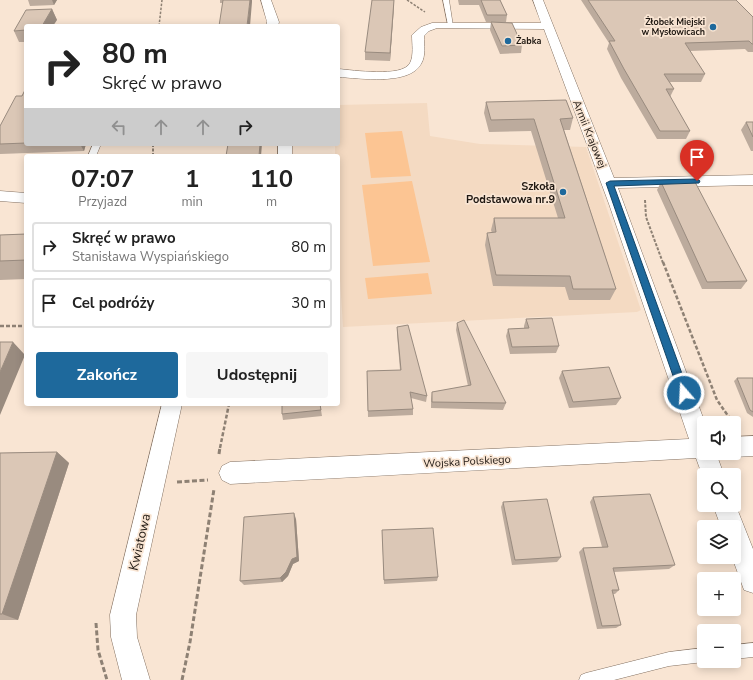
<!DOCTYPE html>
<html lang="pl">
<meta charset="utf-8">
<style>
:root{--surface:#fff;--page:#f6f6f6;--text:#222;--muted:#767676;--line:#e0e0e0;--accent:#1e699c}
body{margin:0;font-family:"Nunito Sans",sans-serif;background:var(--page);color:var(--text);height:100vh;display:flex;flex-direction:column;font-size:15px;white-space:nowrap}
*{box-sizing:border-box;margin:0}
p{font-size:13px;color:var(--muted)}
.icon{flex:none;width:22px;height:22px;fill:none;stroke:currentColor;stroke-width:2;stroke-linecap:round;stroke-linejoin:round}
.map{position:relative;flex:1;overflow:hidden}
.drawer{position:absolute;left:24px;top:154px;width:316px;height:252px;display:flex;flex-direction:column;background:var(--surface);border-radius:4px;box-shadow:0 2px 10px #0003}
.drawer>*{flex:none}
.top-card{position:absolute;left:24px;top:24px;width:316px;height:122px;border-radius:4px;box-shadow:0 2px 10px #0003;background:#fff;color:var(--text);overflow:hidden}
.tools{position:absolute;left:697px;top:416px;display:grid;gap:8px}
.tools a{display:grid;place-items:center;width:44px;height:44px;border-radius:4px;background:var(--surface);box-shadow:0 2px 10px #0003;font-size:20px}
.pin{position:absolute;display:grid;place-items:center;width:34px;height:34px;color:#fff;margin:-41px -17px;border-radius:50% 50% 50% 0;rotate:-45deg;box-shadow:0 0 4px #0007}
.pin .icon{rotate:45deg}
.me{position:absolute;width:44px;margin:-22px;rotate:341deg;stroke-linejoin:round;filter:drop-shadow(0 0 3px #0008)}
.turn{display:flex;align-items:center;gap:14px;height:84px;padding:0 12px;font-size:18px}
.turn .icon{width:52px;height:52px;stroke-width:2.5}
.turn b{display:block;font-size:28px;line-height:34px}
.lanes{display:flex;align-items:center;height:38px;padding:0 12px;background:#0003;justify-content:center;gap:20px;direction:ltr}
.lanes .off{opacity:.35}
.eta{display:flex;justify-content:space-evenly;align-items:center;height:68px;text-align:center}
.eta b{font-size:24px;font-weight:700;line-height:28px}
.cta{display:flex;gap:8px;margin-top:auto;padding:8px 12px}
.cta a{flex:1;height:46px;border-radius:4px;background:var(--accent);color:#fff;font-size:16px;font-weight:700;line-height:46px;text-align:center}
.cta a+a{background:var(--page);color:var(--text)}
ul{padding:0;list-style:none}
li{display:flex;align-items:center;gap:12px;height:50px;margin:0 8px 6px;padding:0 4px;border:2px solid var(--line);border-radius:4px}
li div{flex:1}
li b{display:block;font-size:15px}
li em{font-style:normal}
.map>svg:first-child{display:block}
.built{fill:#f4dac2}
.green{fill:#fcc593}
.lines{fill:none;stroke-linecap:round;stroke-linejoin:round}
.service-casing{stroke:#837162;stroke-width:1}
.minor-casing{stroke:#837162;stroke-width:1}
.path-far3{stroke:#8e8174;stroke-width:1.5;stroke-dasharray:2.5 1.5;stroke-linecap:butt}
.path-far2{stroke:#8e8174;stroke-width:2;stroke-dasharray:3 1.5;stroke-linecap:butt}
.path-far1{stroke:#8e8174;stroke-width:2.5;stroke-dasharray:4 2;stroke-linecap:butt}
.path{stroke:#8e8174;stroke-width:3;stroke-dasharray:5 2.5;stroke-linecap:butt}
.service{fill:#fff;fill-rule:evenodd}
.minor{fill:#fff;fill-rule:evenodd}
.wall{fill:#bcab9d}
.shaded-wall{fill:#998b7f}
.building{fill:#dbc7b6;stroke:#998b7f}
.route{fill:#1e699c;stroke:#144465}
.poi-dot{fill:#1e699c;stroke:#f9e5d3;stroke-width:1.5}
.labels{text-anchor:middle;stroke-width:3.5;stroke-linejoin:round;paint-order:stroke}
.far-poi-label{font-size:9px;font-weight:bold;fill:#1f1812;stroke:#f9e5d3;text-anchor:end}
.street-label{font-size:11px;fill:#1f1812;stroke:#f9e5d3}
.poi-label{font-size:11px;font-weight:bold;fill:#1f1812;stroke:#f9e5d3;text-anchor:end}
.near-street-label{font-size:13px;fill:#1f1812;stroke:#f9e5d3}
</style>
<div class="map">
<svg width="753" height="680" viewBox="0 0 753 680">
<rect width="100%" height="100%" fill="#f9e5d3"/>
<!-- built -->
<path class="built" d="M427,103L430,136L480,144L586,147L641,310L637,312L343,327L338,247V156H335V144H338V105Z"/>
<!-- green -->
<path class="green" d="M402,131L411,176L371,178L365,133Z
M412,181L430,262L373,266L362,185Z
M428,273L432,294L368,299L365,278Z"/>
<g class="lines">
<defs>
<path id="service" d="M443,0H449L453,26L448,25Z
M93,144H101L96,156H88Z
M753,643V657L734,659V645Z
M704,648V661H706L704,662L669,666L614,680H579L581,675L586,673L669,652Z"/>
<path id="minor" d="M261,0H271L279,22L278,26H266L267,22Z
M533,0H543L614,178L753,175V185L618,188L705,423L704,453H716L724,475H704V480L696,458L230,484L222,480L219,473L222,466L230,462L689,439L609,204L544,29L437,28L429,31L424,36C424,45 426,56 421,64C409,86 359,78 338,77V69C353,70 402,78 410,63C414,55 412,44 412,35L421,27L432,23H541Z
M278,144H292V156H278Z
M0,191L26,193V203L0,201Z
M162,404H182L136,615L137,637L150,680H122L111,637L110,615Z
M753,436V456L734,457L726,454L734,453V437Z
M734,501L753,549V593L744,590L732,557H734V527H721L713,505H734Z"/>
</defs>
<!-- service casing -->
<use href="#service" class="service-casing"/>
<!-- minor casing -->
<use href="#minor" class="minor-casing"/>
<!-- path-far3 -->
<path class="path-far3" d="M407,0L425,12
M159,26L162,0"/>
<!-- path-far2 -->
<path class="path-far2" d="M153,144V156
M645,200L646,217L663,263"/>
<!-- path-far1 -->
<path class="path-far1" d="M663,262L717,400L733,423
M0,326H26
M220,448L229,404"/>
<!-- path -->
<path class="path" d="M219,454L220,447
M177,482L208,480
M96,623L98,650L107,680
M182,680L190,642L214,489"/>
<!-- service -->
<use href="#service" class="service"/>
<!-- minor -->
<use href="#minor" class="minor"/>
</g>
<!-- wall -->
<path class="wall" d="M28,0H57L54,5L30,6Z
M220,0H252V2L220,3Z
M394,0L390,61L365,60V52Z
M458,0H500L507,15L506,22H486L479,5H459Z
M581,0H736L753,17V52H748L745,49L690,51L705,74L701,82H670L674,89L670,97L690,131L686,139H657L621,78L607,49L609,43Z
M52,9L57,20L26,26V42H19L14,31Z
M491,22L522,45L521,53L500,54L490,30Z
M26,88V144H86L84,151L0,154V126L22,96Z
M486,102L573,118L570,130H564L616,289L610,300H569L565,287L493,286L485,245L487,233H492L491,230L494,218H558L531,131L489,132L484,113Z
M746,122H753V151H751L741,130Z
M661,182L747,281L741,289H702L657,190Z
M26,234V279L0,280V235Z
M526,319L559,346L556,353L510,354L506,336L508,329L524,328V326Z
M457,323L506,403L503,410L431,408V399L432,392L468,386L456,330Z
M397,327L427,396L426,402L411,398L413,409V415L368,417L367,371L400,370L397,334Z
M562,371L621,398L616,405L569,408L559,378Z
M737,378H753V417L747,413L734,381Z
M320,404L322,416L283,420L282,414Z
M57,452L69,463L18,620H0V453Z
M593,497L675,565L669,569L614,572L619,590L615,594H613L621,625L616,628L597,629L579,552L583,548L602,547L590,502Z
M503,502L561,557L557,562L512,565L501,507Z
M296,519L299,561L293,564L288,576L282,582L244,585L240,581Z
M382,530L438,577L437,581L384,584Z"/>
<!-- shaded-wall -->
<path class="shaded-wall" d="M52,0H57L54,5Z
M250,0H252V2L250,26H247Z
M394,0V7L390,61V53Z
M52,9L57,20L53,26H42Z
M80,144H86L84,151Z
M260,144H262L261,156H259Z
M13,342L25,355L0,415V372Z
M57,452L69,463L18,620L2,614Z
M294,513L296,519L299,561L293,564L288,576L282,582L280,578L292,559Z"/>
<!-- building -->
<path class="building" d="M223,0H250L247,26H219Z
M372,0H394L390,53L365,52Z
M481,0H500L507,15H487Z
M588,0H736L753,17V44H752L749,41L685,43L705,74H664L674,89H666L690,131H660L624,69L609,41H615Z
M52,9L42,26H26V30L14,31L26,10Z
M491,22L512,23L522,45L502,46Z
M26,88V143L0,144V126L16,96H22Z
M566,100L573,118L560,119L616,289H573L570,276L496,275L487,233L496,232L494,218H565L534,119L491,120L486,102Z
M746,122H753V137Z
M228,144H260L259,156H226Z
M661,182H695L747,281L707,282Z
M26,234V260L0,261V235Z
M552,318L559,346L512,347L508,329L529,328L526,319Z
M464,320L506,403L432,402V392L471,385L457,323Z
M408,325L427,396L410,392L413,409L368,411L367,371L401,370L397,327Z
M0,342H13L0,372Z
M609,367L621,398L573,402L562,371Z
M737,378H753V412L750,410Z
M282,404H320L321,410L282,414Z
M57,452L2,614H0V453Z
M650,494L675,565L613,568L619,590H612L621,625L602,626L583,548L608,547L593,497Z
M547,499L561,557L515,560L503,502Z
M294,513L297,557L292,559L286,572L280,578L240,581L244,517Z
M433,528L438,577L384,580L382,530Z"/>
<!-- route -->
<path class="route" d="M697,179L700,181L699,183L614,186L689,393L687,396L684,397L680,396L679,393L606,183L610,181Z"/>
<!-- markers -->
<g class="poi-dot">
<circle cx="713" cy="27" r="4"/>
<circle cx="508" cy="41" r="4"/>
<circle cx="563" cy="192" r="4"/>
</g>
<g class="labels">
<!-- far-poi labels -->
<g class="far-poi-label">
<text x="705" y="25">Żłobek Miejski<tspan x="705" dy="10">w Mysłowicach</tspan></text>
<text x="516" y="44" text-anchor="start">Żabka</text>
</g>
<!-- street labels -->
<g class="street-label">
<text transform="translate(590 134) rotate(68)" y="4">Armii Krajowej</text>
<text transform="translate(467 461) rotate(-3)" y="4">Wojska Polskiego</text>
</g>
<!-- poi labels -->
<g class="poi-label">
<text x="555" y="190">Szkoła<tspan x="555" dy="13">Podstawowa nr.9</tspan></text>
</g>
<!-- near-street labels -->
<g class="near-street-label">
<text transform="translate(139 542) rotate(-77)" y="5">Kwiatowa</text>
</g>
</g>
</svg>
<div class="tools">
<a><svg class="icon" aria-label="sound" viewBox="0 0 24 24"><path d="M4 9h4l5-4v14l-5-4H4zM17 9q2 3 0 6"/></svg></a>
<a><svg class="icon" aria-label="search" viewBox="0 0 24 24"><circle cx="10" cy="10" r="6"/><path d="M15 15l6 6"/></svg></a>
<a><svg class="icon" aria-label="layers" viewBox="0 0 24 24"><path d="M12 4l9 5-9 5-9-5zM3 14l9 5 9-5"/></svg></a>
<a>+</a>
<a>−</a>
</div>
<div class="pin" style="left:697px;top:181px;background:#d93025"><svg class="icon" aria-label="arrive" viewBox="0 0 24 24"><path d="M6 21V4h12l-3 4 3 4H6"/></svg></div>
<svg class="me" style="left:684px;top:393px" viewBox="-20 -20 40 40"><circle r="17" fill="#1e699c" stroke="#fff" stroke-width="3"/><path d="M0-11L8 9 0 5-8 9z" fill="#fff"/></svg>
<div class="top-card">
<div class="turn"><svg class="icon" aria-label="right" viewBox="0 0 24 24"><path d="M7 20v-9h11M14 6l5 5-5 5"/></svg><div><b>80 m</b>Skręć w prawo</div></div>
<div class="lanes"><svg class="icon off" aria-label="left" viewBox="0 0 24 24"><path d="M17 20v-9H6M10 6l-5 5 5 5"/></svg><svg class="icon off" aria-label="ahead" viewBox="0 0 24 24"><path d="M12 20V5M6 11l6-6 6 6"/></svg><svg class="icon off" aria-label="ahead" viewBox="0 0 24 24"><path d="M12 20V5M6 11l6-6 6 6"/></svg><svg class="icon" aria-label="right" viewBox="0 0 24 24"><path d="M7 20v-9h11M14 6l5 5-5 5"/></svg></div>
</div>
<section class="drawer">
<div class="eta">
<div><b>07:07</b><p>Przyjazd</p></div>
<div><b>1</b><p>min</p></div>
<div><b>110</b><p>m</p></div>
</div>
<ul>
<li><svg class="icon" aria-label="right" viewBox="0 0 24 24"><path d="M7 20v-9h11M14 6l5 5-5 5"/></svg><div><b>Skręć w prawo</b><p>Stanisława Wyspiańskiego</p></div><em>80 m</em></li>
<li><svg class="icon" aria-label="arrive" viewBox="0 0 24 24"><path d="M6 21V4h12l-3 4 3 4H6"/></svg><div><b>Cel podróży</b></div><em>30 m</em></li>
</ul>
<div class="cta"><a>Zakończ</a><a>Udostępnij</a></div>
</section>
</div>
